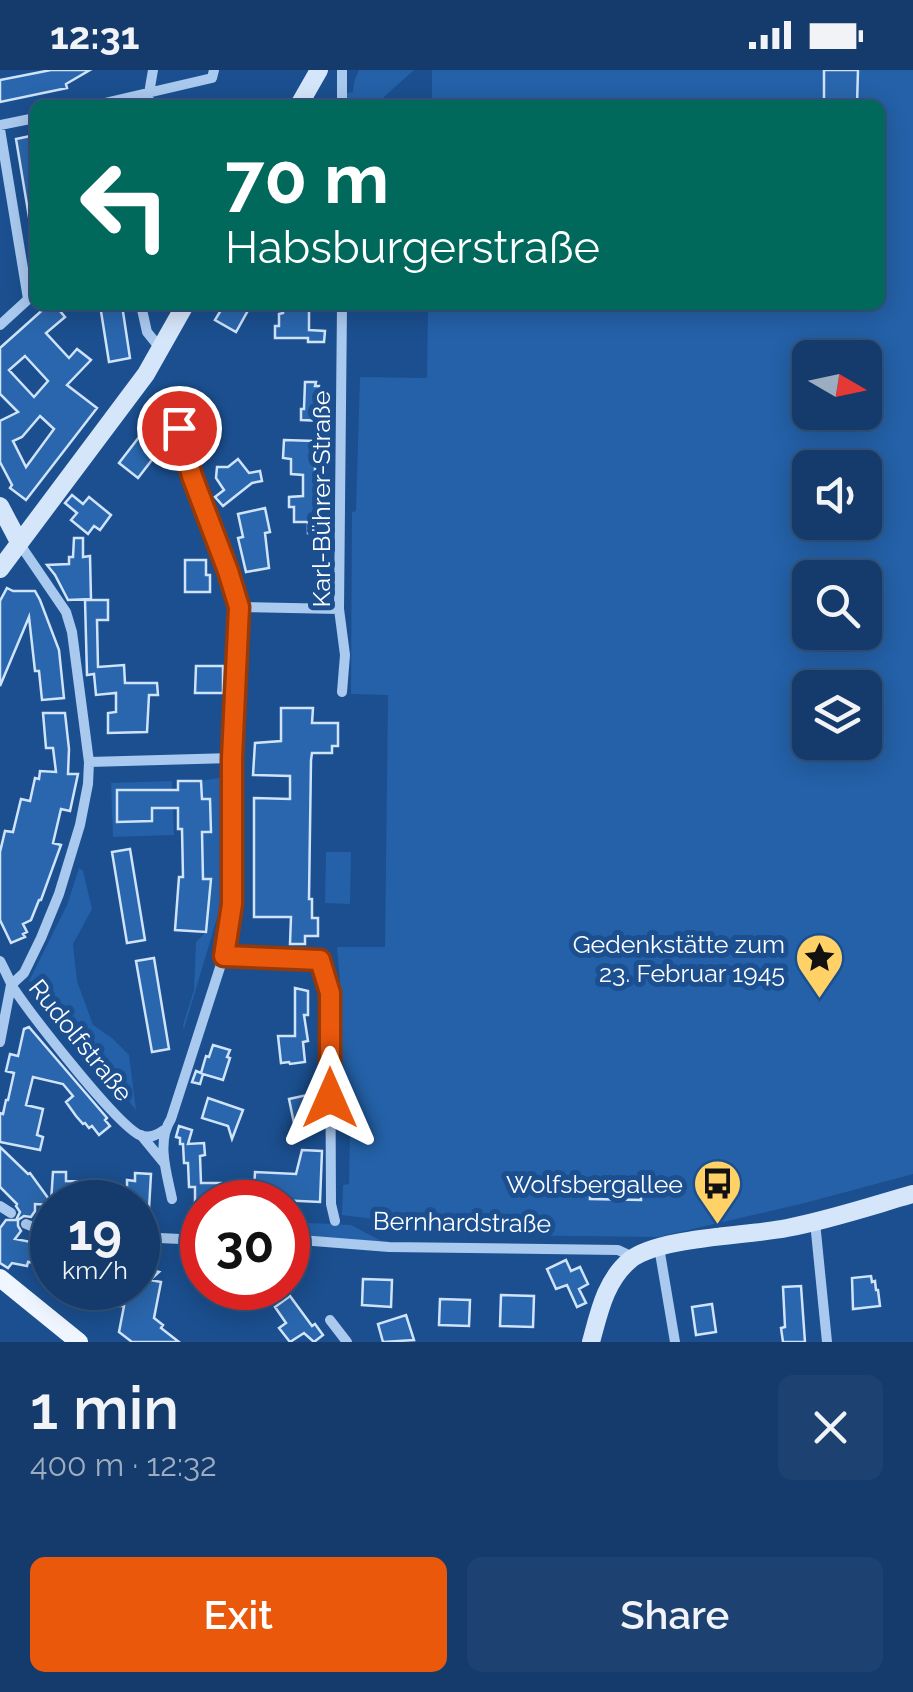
<!DOCTYPE html>
<meta charset="utf-8">
<style>
:root{--surface:#143b6b;--page:#1d4271;--text:#f1f3f6;--muted:#9dadc1;--line:#33557e;--accent:#ea580c}
body{margin:0;font-family:Raleway,sans-serif;background:var(--page);color:var(--text);height:100vh;display:flex;flex-direction:column;font-size:38px;white-space:nowrap}
*{box-sizing:border-box;margin:0}
p{font-size:32px;color:var(--muted)}
.icon{flex:none;width:55px;height:55px;fill:none;stroke:currentColor;stroke-width:2;stroke-linecap:round;stroke-linejoin:round}
.map{position:relative;height:1272px;overflow:hidden}
.sheet{display:flex;flex-direction:column;background:var(--surface);flex:1}
.sheet>*{flex:none}
.guide{position:absolute;left:30px;top:30px;width:855px;height:210px;border-radius:15px;box-shadow:0 5px 25px #0003,0 0 0 2px var(--line);background:#00695c;color:#fff;overflow:hidden}
.needle{width:65px;rotate:99deg}
.controls{position:absolute;left:792px;top:270px;display:grid;gap:20px}
.controls a{display:grid;place-items:center;width:90px;height:90px;border-radius:15px;background:var(--surface);box-shadow:0 5px 25px #0003,0 0 0 2px var(--line);font-size:50px}
.speed{position:absolute;left:30px;top:1110px;display:flex;gap:20px;font-size:50px;font-weight:700;text-align:center}
.speed>*{display:grid;place-content:center;width:130px;height:130px;border-radius:50%;background:var(--surface);box-shadow:0 5px 25px #0003,0 0 0 2px var(--line);line-height:1}
.speed small{font-size:25px;font-weight:400}
.speed .limit{border:15px solid #d22;background:#fff;color:#111}
.pin{position:absolute;display:grid;place-items:center;width:85px;height:85px;color:#fff;margin:-42px;border:5px solid #fff;border-radius:50%;box-shadow:0 2px 10px #0007}
.me{position:absolute;width:110px;margin:-55px;rotate:0deg;stroke-linejoin:round;filter:drop-shadow(0 0 8px #0008)}
.turn{display:flex;align-items:center;gap:35px;height:210px;padding:0 30px;font-size:45px}
.turn .icon{width:130px;height:130px;stroke-width:2.5}
.turn b{display:block;font-size:70px;line-height:85px}
.round{display:grid;place-items:center;flex:none;width:105px;height:105px;border-radius:15px;background:var(--page)}
.head{display:flex;align-items:center;justify-content:space-between;height:170px;padding:0 30px}
h1{font-size:60px;font-weight:600;line-height:75px}
.button{display:flex;gap:20px;margin-top:auto;padding:20px 30px}
.button a{flex:1;height:115px;border-radius:15px;background:var(--accent);color:#fff;font-size:40px;font-weight:600;line-height:115px;text-align:center}
.button a+a{background:var(--page);color:var(--text)}
.status{display:flex;justify-content:space-between;align-items:center;height:70px;padding:0 50px;background:var(--surface);direction:ltr}
.status svg{height:28px;fill:currentColor}
.map>svg:first-child{display:block}
.green{fill:#2461a8;fill-rule:evenodd}
.building{fill:#2a66ad;stroke:#cfe3fa;stroke-width:2.5;fill-rule:evenodd}
.lines{fill:none;stroke-linecap:round;stroke-linejoin:round}
.street{stroke:#a9c9ee;stroke-width:10}
.secondary{stroke:#d6e6fa;stroke-width:18}
.primary{stroke:#f0f6ff;stroke-width:18}
.route-casing{stroke:#983908;stroke-width:25}
.route{stroke:#ea580c;stroke-width:18}
.labels{text-anchor:middle;stroke-width:10;stroke-linejoin:round;paint-order:stroke}
.street-label{font-size:25px;fill:#fff;stroke:#1b4f8f}
.poi-label{font-size:25px;fill:#fff;stroke:#1b4f8f;text-anchor:end}
</style>
<div class="status"><b>12:31</b><svg viewBox="0 0 49 12"><path d="M0 12V9h3v3zM5 12V6h3v6zM10 12V3h3v9zM15 12V0h3v12zM26 1h20v11H26zM47 4h2v5h-2z"/></svg></div>
<div class="map">
<svg width="913" height="1272" viewBox="0 0 913 1272">
<rect width="100%" height="100%" fill="#1b4f8f"/>
<!-- green -->
<path class="green" d="M359,0H414L384,27L380,35H346V23L353,22L354,12Z
M432,0H913V1104L805,1133L658,1167L414,1164L412,1154L342,1145L343,1115L349,1114L350,1061L336,1059L340,912L337,877H385L388,625L351,624L352,442L356,441L360,307L427,308L428,235H880V35H432ZM810,288H865V342H810ZM810,398H865V452H810ZM810,508H865V562H810ZM810,618H865V672H810Z
M225,707L220,838L184,959L183,955L194,920L196,872L206,862L211,810L200,808L203,796L202,762L211,761L210,729H202L201,711Z
M172,711L174,765L113,767L111,713Z
M326,782H351L350,834L325,833Z
M79,798L83,801L92,839L73,874L77,911L93,955L112,968L129,985L136,1040L29,911L67,835Z
M288,1152L351,1155L385,1173L288,1166Z"/>
<!-- building -->
<path class="building" d="M51,0H90L66,14L67,18L0,32V10Z
M824,0H858L857,35H824Z
M35,65V152L30,153L16,69Z
M48,235H55L65,247L46,263L69,288L77,279L91,290L67,315L97,338L26,430L10,418L12,415L0,392V351L18,342L0,324V278ZM25,286L48,311L34,327L9,300ZM40,346L54,359L26,397L13,371L22,367Z
M100,235H122L130,288L109,292Z
M224,235H251L236,262L215,250Z
M283,235H309V260L325,261L324,272H308V268H275V256H279V244L283,243Z
M305,312H316L315,316H319V340H325L324,351L301,350V339H304Z
M146,358L165,373L138,408L119,393Z
M284,370L315,371V451H320V463H308V452H294V437H289V427L303,426V405L291,404V389L283,388Z
M238,389L249,403L260,401L262,411L252,413L223,436L215,427L224,420L216,408L217,397H228Z
M72,425L83,434L89,427L111,445L100,460L94,456L88,464L71,450L77,443L65,433Z
M265,438L270,462L265,463L269,498L246,502L238,468L243,467L238,444Z
M74,468H83V487L90,486L91,529L68,530L55,505L47,495L69,494V487H73Z
M185,490H206V505H210V522H185Z
M7,518L13,521H35L40,530L59,580L64,628L42,630L39,601H35L29,547L0,616V531Z
M85,530H108V550H97L98,597L124,595L125,613H157L158,625H149L147,662L108,663V643L116,642V623L96,625L94,604L87,605Z
M196,596H223V623H195Z
M281,638H313L312,653H338V676H332V683H312L311,690L309,829H312V848H318V866H305V874H290L291,847H254V728L290,729V706L253,705L255,673L281,671Z
M43,643H65L69,679L68,704H78L70,741L61,739L53,773L61,775L41,830H39L31,850L23,854L27,862L23,864L25,867L11,873L0,850V782L5,761L13,762L21,729L30,731L35,708L39,709L40,701L56,702L53,678H46Z
M178,711H201L202,729H210L211,762H202L203,809H211L206,862L175,860L179,807H183L182,759H178V738H152V751L117,752V720H178Z
M130,779L145,870L127,873L112,782Z
M154,888L169,979L152,982L136,891Z
M295,918L308,921V945H304L308,971L303,972L305,992L290,994L289,992L281,993L278,966H295Z
M29,957L107,1048L105,1050L110,1056L99,1065L92,1056L89,1058L85,1053L83,1054L76,1046L66,1032L73,1026L63,1014L33,1007L26,1035L43,1039L37,1065L43,1067L40,1080L0,1072V1043L3,1044L6,1030H8L14,1003L6,1001L10,984L18,986L24,959Z
M213,975L230,980L227,987L230,988L223,1010L203,1004L200,1014L192,1012L196,1001L201,1003L206,986L209,987Z
M312,1024L318,1054L295,1058L289,1029Z
M208,1028L243,1040L232,1069L228,1056L202,1048Z
M179,1056L192,1060L188,1074L204,1073L205,1085L200,1086L201,1113H221V1125H211V1132H195V1117H189L188,1093H184L183,1074H180V1068L176,1067Z
M0,1077L28,1104L30,1103L51,1132L53,1102H66V1111L91,1112L90,1129L65,1128V1132H51L52,1135L35,1134V1141L31,1147L24,1146L18,1150V1156L21,1161L15,1169L52,1176V1195L28,1192L27,1196L12,1193L8,1198L0,1193V1158L6,1150H16L20,1142L16,1136L17,1134L0,1117Z
M302,1080L322,1081L320,1132L257,1129V1122H254L255,1102L296,1104Z
M135,1103L151,1104L149,1139H138V1132H127V1110L135,1111Z
M590,1110L641,1111V1130L590,1129Z
M566,1190L571,1201L580,1197L588,1214L579,1219L586,1233L577,1237L567,1215L556,1219L547,1199Z
M138,1197L159,1202L150,1210L161,1212L154,1248L163,1255L161,1258L179,1272H132L119,1262L124,1236H120L121,1223L123,1218H138Z
M871,1206L872,1212L875,1211L876,1220H878L880,1236L853,1239L852,1208Z
M363,1209L392,1210L391,1237L362,1235Z
M801,1216L805,1272H783L781,1258L785,1257L783,1217Z
M501,1225L534,1226L533,1257L500,1256Z
M290,1226L312,1256L315,1254L323,1265L314,1272L304,1263L290,1272L279,1258L286,1253L275,1237Z
M440,1229L470,1230L469,1256L439,1255Z
M712,1234L716,1262L696,1265L692,1237Z
M406,1245L414,1270L383,1272L378,1254Z"/>
<g class="lines">
<!-- street -->
<path class="street" d="M96,35L212,8L214,0
M147,35L153,0
M342,35V0
M0,55L35,48
M0,59L28,229
M141,235L147,262L160,278
M0,255L35,223
M239,537L339,539
M342,622L345,585L339,539L342,235
M89,692L232,688
M224,885L320,890L330,923L331,1134L335,1151
M0,891C5,900 9,910 14,919C31,944 119,1059 142,1066C151,1068 157,1065 164,1060
M0,972L11,915L24,903L41,868L59,824L80,755L88,714L89,692L72,562L66,542L19,473
M141,1065L164,1093
M172,1129C167,1104 156,1072 171,1049L224,885L232,834V688L239,537L228,501L192,405L179,359
M0,1136L11,1143
M815,1152L827,1272
M26,1154L38,1159L52,1161
M138,1167L202,1170
M288,1169L389,1177L618,1180L633,1187
M659,1177L675,1272
M330,1250L347,1272"/>
<!-- secondary -->
<path class="secondary" d="M299,35L319,0
M0,436L19,472
M0,499L146,304L185,235
M591,1272C599,1243 605,1211 630,1190C658,1167 748,1166 787,1158C829,1150 871,1136 913,1124"/>
<!-- primary -->
<path class="primary" d="M0,1208L79,1272"/>
</g>
<g class="lines">
<defs>
<path id="route" d="M179,358L192,406L228,501L239,537L232,688V834L224,886L320,890L330,923V1028"/>
</defs>
<!-- route casing -->
<use href="#route" class="route-casing"/>
<!-- route -->
<use href="#route" class="route"/>
</g>
<!-- icons -->
<defs>
<symbol id="sight-pin" viewBox="-11 -11 22 30"><path d="M0 17L-7.5 6A9.5 9.5 0 1 1 7.5 6Z" fill="#ffd166" stroke="#1b4f8f"/><path d="M0-6L1.8-2.2L6-1.7L2.9 1.2L3.7 5.4L0 3.3L-3.7 5.4L-2.9 1.2L-6-1.7L-1.8-2.2Z" fill="#111"/></symbol>
<symbol id="bus-pin" viewBox="-11 -11 22 30"><path d="M0 17L-7.5 6A9.5 9.5 0 1 1 7.5 6Z" fill="#ffd166" stroke="#1b4f8f"/><path d="M-5-6H5V4H4V6H2V4H-2V6H-4V4H-5ZM-3.5-4V0h7V-4ZM-3.5 1.2v1.5H-2V1.2ZM2 1.2v1.5H3.5V1.2Z" fill="#111"/></symbol>
</defs>
<g fill-rule="evenodd">
<use href="#sight-pin" x="792" y="860" width="55" height="75"/>
<use href="#bus-pin" x="690" y="1086" width="55" height="75"/>
</g>
<g class="labels">
<!-- street labels -->
<g class="street-label">
<text transform="translate(321 429) rotate(-90)" y="9">Karl-Bührer-Straße</text>
<text transform="translate(81 970) rotate(51)" y="9">Rudolfstraße</text>
<text transform="translate(462 1152) rotate(1)" y="9">Bernhardstraße</text>
</g>
<!-- poi labels -->
<g class="poi-label">
<text x="785" y="883">Gedenkstätte zum<tspan x="785" dy="29">23. Februar 1945</tspan></text>
<text x="683" y="1123">Wolfsbergallee</text>
</g>
</g>
</svg>
<div class="controls">
<a><svg class="needle" viewBox="-14 -14 28 28"><path d="M0-13l5 13h-10z" fill="#e53935"/><path d="M0 13l5-13h-10z" fill="#9dadc1"/></svg></a>
<a><svg class="icon" aria-label="sound" viewBox="0 0 24 24"><path d="M4 9h4l5-4v14l-5-4H4zM17 9q2 3 0 6"/></svg></a>
<a><svg class="icon" aria-label="search" viewBox="0 0 24 24"><circle cx="10" cy="10" r="6"/><path d="M15 15l6 6"/></svg></a>
<a><svg class="icon" aria-label="layers" viewBox="0 0 24 24"><path d="M12 4l9 5-9 5-9-5zM3 14l9 5 9-5"/></svg></a>
</div>
<div class="speed"><div>19<small>km/h</small></div><div class="limit">30</div></div>
<div class="pin" style="left:179px;top:358px;background:#d93025"><svg class="icon" aria-label="arrive" viewBox="0 0 24 24"><path d="M6 21V4h12l-3 4 3 4H6"/></svg></div>
<svg class="me" style="left:330px;top:1028px" viewBox="-20 -20 40 40"><path d="M0-17L14 15 0 8-14 15z" fill="#ea580c" stroke="#fff" stroke-width="4"/></svg>
<div class="guide">
<div class="turn"><svg class="icon" aria-label="left" viewBox="0 0 24 24"><path d="M17 20v-9H6M10 6l-5 5 5 5"/></svg><div><b>70 m</b>Habsburgerstraße</div></div>
</div>
</div>
<section class="sheet">
<div class="head"><div><h1>1 min</h1><p>400 m · 12:32</p></div><a class="round"><svg class="icon" aria-label="close" viewBox="0 0 24 24"><path d="M6 6l12 12M18 6L6 18"/></svg></a></div>
<div class="button"><a>Exit</a><a>Share</a></div>
</section>
